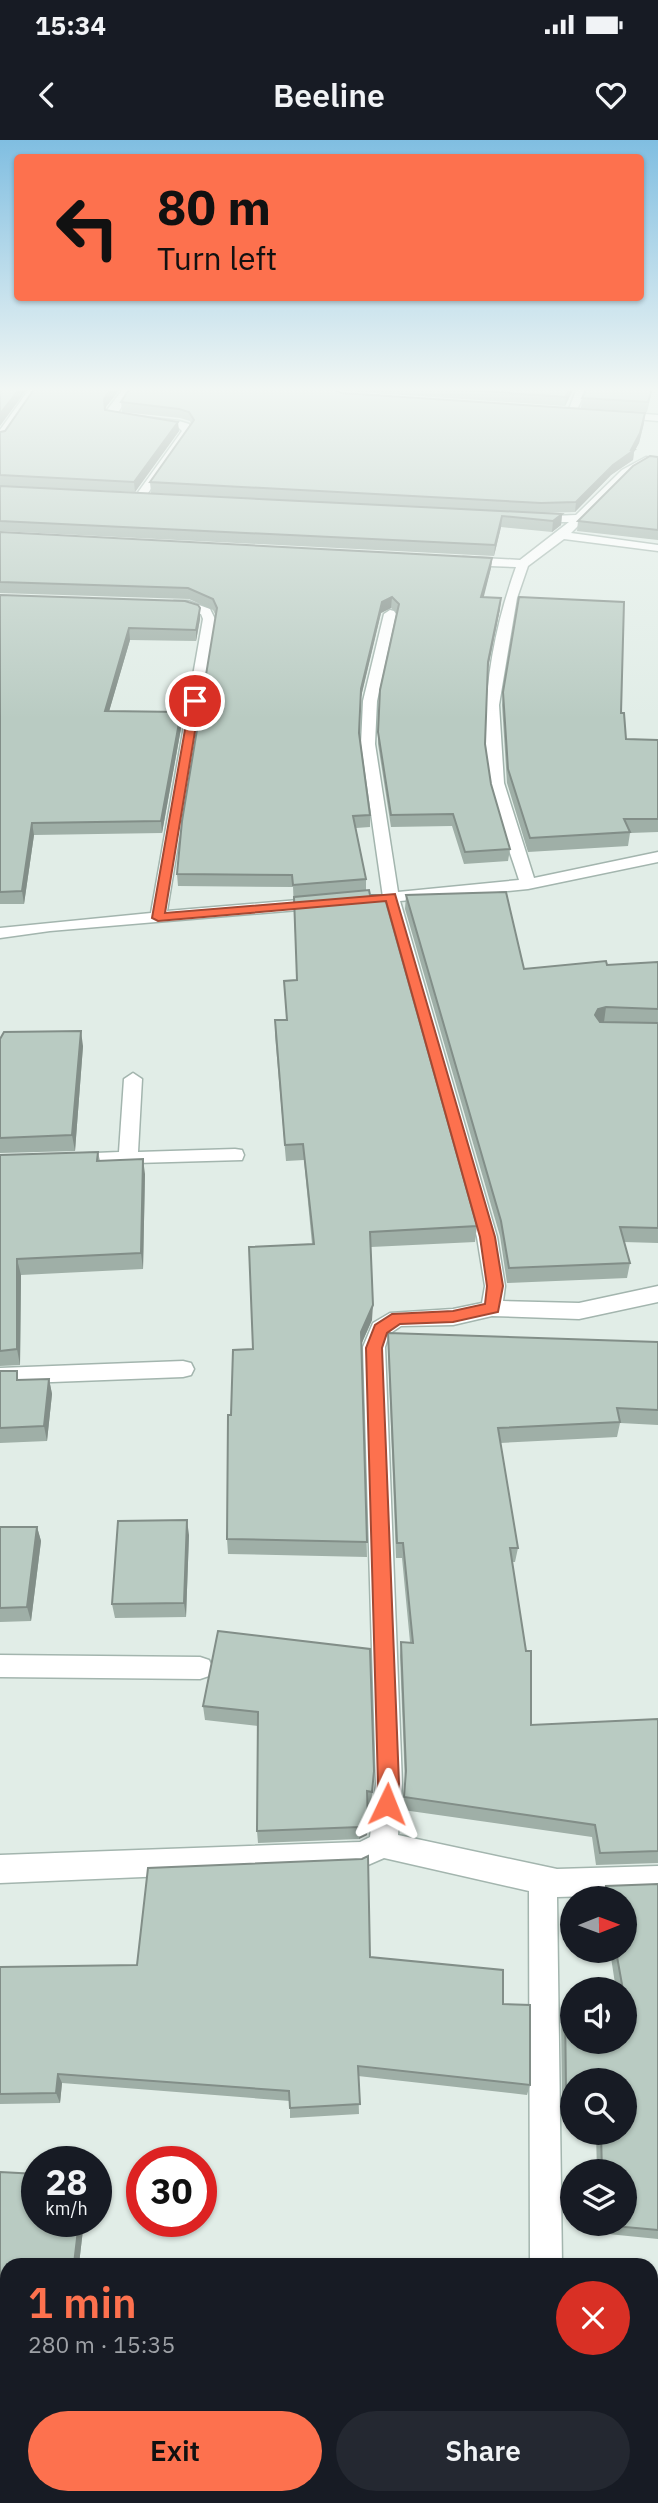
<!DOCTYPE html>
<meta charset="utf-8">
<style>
:root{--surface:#171b24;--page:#242831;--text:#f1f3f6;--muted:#9ea1a6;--accent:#fd714e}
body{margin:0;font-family:"IBM Plex Sans",sans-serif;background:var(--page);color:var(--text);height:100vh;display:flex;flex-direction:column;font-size:26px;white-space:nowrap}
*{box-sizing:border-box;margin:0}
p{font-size:23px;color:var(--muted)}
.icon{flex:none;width:38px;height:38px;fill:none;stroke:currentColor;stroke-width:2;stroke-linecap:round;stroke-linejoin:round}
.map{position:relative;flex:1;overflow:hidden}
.drawer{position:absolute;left:0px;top:2118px;width:658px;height:247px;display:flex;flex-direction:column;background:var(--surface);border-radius:21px 21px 0 0;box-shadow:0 2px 5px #0004}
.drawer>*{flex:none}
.hud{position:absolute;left:14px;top:14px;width:630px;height:147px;border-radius:7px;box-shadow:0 2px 5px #0004;background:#fd714e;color:#111;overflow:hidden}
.needle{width:46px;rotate:89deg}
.fabs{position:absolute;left:560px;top:1746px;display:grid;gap:14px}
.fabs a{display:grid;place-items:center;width:77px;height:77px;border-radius:50%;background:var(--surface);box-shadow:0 2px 5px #0004;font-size:35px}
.speed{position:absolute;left:21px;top:2006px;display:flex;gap:14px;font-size:35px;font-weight:700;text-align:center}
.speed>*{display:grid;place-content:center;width:91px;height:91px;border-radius:50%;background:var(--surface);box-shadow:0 2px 5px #0004;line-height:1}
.speed small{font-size:18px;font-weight:400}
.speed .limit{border:10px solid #d22;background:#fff;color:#111}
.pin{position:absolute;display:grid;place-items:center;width:60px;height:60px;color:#fff;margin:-30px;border:4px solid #fff;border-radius:50%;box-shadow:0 2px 7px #0007}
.me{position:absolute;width:77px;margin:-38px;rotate:2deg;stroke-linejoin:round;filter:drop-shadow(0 0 5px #0008)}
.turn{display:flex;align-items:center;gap:24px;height:147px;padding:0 28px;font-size:32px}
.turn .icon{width:91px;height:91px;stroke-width:2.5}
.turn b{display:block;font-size:49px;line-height:60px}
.round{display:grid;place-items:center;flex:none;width:74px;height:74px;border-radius:37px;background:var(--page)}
.summary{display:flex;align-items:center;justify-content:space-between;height:119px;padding:0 28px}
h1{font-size:42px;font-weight:600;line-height:52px;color:var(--accent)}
.primary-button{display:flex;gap:14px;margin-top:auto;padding:14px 28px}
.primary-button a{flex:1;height:80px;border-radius:42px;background:var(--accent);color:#111;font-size:28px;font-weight:600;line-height:80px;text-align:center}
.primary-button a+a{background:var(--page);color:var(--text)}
.status{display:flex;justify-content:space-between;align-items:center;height:49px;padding:0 35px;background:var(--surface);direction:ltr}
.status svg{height:19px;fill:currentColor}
header{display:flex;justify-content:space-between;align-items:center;height:91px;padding:0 28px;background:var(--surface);font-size:32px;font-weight:600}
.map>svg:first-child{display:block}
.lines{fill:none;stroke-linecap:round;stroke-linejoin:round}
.street-casing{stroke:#a3b5ae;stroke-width:3}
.street{fill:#fff;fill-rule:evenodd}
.wall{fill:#9fafa7}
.shaded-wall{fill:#828e88}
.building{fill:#b9cbc2;stroke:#828e88;stroke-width:2}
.route{fill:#fd714e;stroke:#a44933;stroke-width:2}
</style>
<div class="status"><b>15:34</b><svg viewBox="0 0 49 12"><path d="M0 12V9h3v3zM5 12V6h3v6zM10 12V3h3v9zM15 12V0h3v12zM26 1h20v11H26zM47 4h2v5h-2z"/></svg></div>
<header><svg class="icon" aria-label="back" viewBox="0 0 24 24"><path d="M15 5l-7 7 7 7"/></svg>Beeline<svg class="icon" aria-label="heart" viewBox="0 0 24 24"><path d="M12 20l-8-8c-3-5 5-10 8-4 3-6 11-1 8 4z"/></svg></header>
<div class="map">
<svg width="658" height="2363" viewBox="0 0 658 2363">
<rect width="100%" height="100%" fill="#e1ede7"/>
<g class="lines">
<defs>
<path id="street" d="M30,248H40L4,299L0,300V290Z
M124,248H134L117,274L179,281L189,284L192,291L143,360L139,361L134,358L182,291L178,287L108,278L107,270Z
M577,248H587L575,274H567Z
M618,272L658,275V281L614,277L613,275Z
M646,317L658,319V325L648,323L630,334L571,393L658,405V411L564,399L528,426L517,458L499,565L504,643L534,738L658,712V722L528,749L400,761L497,1097L505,1146L503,1161L579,1163L658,1146V1162L579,1179L492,1176L453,1185L401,1186L389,1194L385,1207L402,1644L398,1695L557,1729L658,1726V1754L557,1757L562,2124H530L529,1751L384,1718L361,1728L0,1743V1715L360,1702L370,1697L376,1644L363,1207L373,1183L390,1173L453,1169L482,1163L485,1146L477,1097L383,757L361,604L363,561L384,474L390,470L394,471L396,474L377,561L375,604L398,752L519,740C509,708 495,675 490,643C478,573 492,493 516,427L463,425L457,421L463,417L520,420L569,382H535L531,381V377L576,375L622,330Z
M174,461H188L210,469L215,479L167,771L322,758L330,763L322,768L50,791L0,798V788L151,773L203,479L201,474L186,469L170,468L168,465Z
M133,933L142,939L138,1012L235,1009L242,1010L244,1015L242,1020L65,1025L62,1020L65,1015L72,1014L119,1012L124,939Z
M183,1221L191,1223L194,1229L191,1235L183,1237L0,1244V1228Z
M0,1515L200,1517L209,1520L213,1528L209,1536L200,1539L0,1537Z
M530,2357H566V2363H530Z"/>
</defs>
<!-- street casing -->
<use href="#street" class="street-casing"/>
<!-- street -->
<use href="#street" class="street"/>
</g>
<!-- wall -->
<path class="wall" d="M121,248L105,268V270L179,291L135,352L0,346V292Z
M341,248H574L565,266L345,251Z
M587,248H653L647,272L581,268L582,258Z
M342,253L644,283L639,303L634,312L633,320L611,335L575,372L544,373L562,374L561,385L552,392L501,387L494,416L0,391V346L473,370L151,353L150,342L191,284L190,281L180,278L122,272L121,262Z
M658,317V400L577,391L578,381Z
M0,392L492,418L491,428L483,457L500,469L487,530L485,604L491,644L510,709L508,721L464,724L452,686L391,687L378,604V592L397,473L391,468L381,473L360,561L359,595L370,675V687L356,688L366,739V750L370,755L477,1086L475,1102L371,1107L372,1180L361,1205L367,1417L228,1414L227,1399L231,1275L253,1209L312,1104L304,1020L286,1021L275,895V880H287L284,841L297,840L293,747L178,746L177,734L216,476L213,470L189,459L0,453Z
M0,455L200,479L196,501L130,500L109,571L182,583L162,693L34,695L24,764H0Z
M503,552L621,573L626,599L658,600V692L630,693L628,706L528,712L507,643L502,565Z
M406,755L524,829L658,822V1103L624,1102L630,1123L627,1138L507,1143L500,1096L405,769Z
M0,899L83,906L75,1011L0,1013Z
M98,1012L100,1021L145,1034L143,1129L21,1135L20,1225L0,1226V1015Z
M388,1193L658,1202V1285L620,1283L617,1297L500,1303L518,1408L515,1422H512L531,1585L658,1579V1723L596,1725L592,1697L403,1670L405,1644L400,1516L401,1502H410L402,1418H396L388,1208Z
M0,1231L19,1240L49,1239L52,1254L47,1301L0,1303Z
M0,1387H37L41,1401L31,1481L0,1482Z
M189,1395L186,1477L115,1478L112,1464Z
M218,1491L374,1631L371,1665L367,1664V1695L359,1699L258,1703L257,1691L258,1586L205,1580L203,1566Z
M658,1744V2099L598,2093V2084H625V2032H597L596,1993H625V1941H572V1968L565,1967V1959H562L561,1878L565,1867L625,1902V1850H616L610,1811H625V1759H602L606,1746Z
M370,1817L503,1864L530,1945L527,1955L358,1936L359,1974L290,1978V1961L62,1943L60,1963L0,1964V1827L137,1825Z
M0,2032L37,2081H84L79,2124H7V2170H0Z
M0,2251H7V2333L0,2334Z
M607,2357H651L658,2363H607Z"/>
<!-- shaded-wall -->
<path class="shaded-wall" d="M20,248H28L0,286V274Z
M112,248H121L105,268L104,259Z
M570,248H574L565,266L566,257Z
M645,273L644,283L639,303L634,312L633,320L611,335L575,372L576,362L613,325L631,310Z
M178,282L179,291L135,352L134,342Z
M562,374L561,385L552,392L553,381Z
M502,376L501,387L494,416L495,405Z
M492,418L491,428L481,468V457Z
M392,457L391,468L381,473L360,561L361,549L382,462Z
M501,458L500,469L487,533L488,522Z
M200,468V479L196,501V490Z
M129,488L130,500L106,582L105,571Z
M181,572L182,583L162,693L161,681Z
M32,683L34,695L24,764L22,751Z
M606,867L604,882L592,890L595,875L598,869Z
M81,891L83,906L75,1011L72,995Z
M143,1019L145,1034L143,1129L141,1113Z
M17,1119L21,1135L20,1225L17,1209Z
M373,1165L372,1180L360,1207L361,1192Z
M49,1239L52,1254L47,1301L44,1286Z
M187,1380L189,1395L186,1477L184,1463Z
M37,1387L41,1401L31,1481L27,1467Z
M368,1683L367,1695L359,1699L360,1687Z
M58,1934L62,1943L60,1963L56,1953Z
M79,2081H84L79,2124H74Z"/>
<!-- building -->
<path class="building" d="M0,248H20L0,274Z
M35,248H112L104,259L105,270L178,282L134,342L0,335V292L5,291Z
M130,248H330L342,253L645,273L640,293L631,310H634L613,325L576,362L541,363L150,342L194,280L189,272L179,269L121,262Z
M437,248H570L566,257Z
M587,248H652L648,262L582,258Z
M650,316L658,317V390L578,381L633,326Z
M0,346L562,374L553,381L502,376L495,405L0,381Z
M0,392L492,418L481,457L501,458L488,522L485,604L491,644L510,709L465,712L453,674L391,675L378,592L380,550L399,464L392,457L382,462L361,549L359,593L370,675L353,676L366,739L293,745L292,735L177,734L182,681L217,468L213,459L188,448L0,442Z
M0,455L185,461L198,465L200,468L196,490L129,488L105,571L181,572L161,681L32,683L22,751L0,752Z
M519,457L624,462L621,573H624L626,599L658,600V679H624L630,692L530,698L508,629L503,552Z
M369,750L370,755H384L477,1086L370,1092L373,1165L361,1192L367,1402L227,1399L228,1275H231L233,1210L253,1209L249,1107L314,1104L303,1004L285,1005L275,880H287L284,841L297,840L294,757Z
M506,752L524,829L606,821L607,825L658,822V869L606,867L598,869L595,875L600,882L658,883V1088L620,1087L630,1123L509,1128L501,1081L406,755Z
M81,891L72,995L0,998V899L4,892Z
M98,1012L97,1021L143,1019L141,1113L17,1119V1209L0,1211V1015Z
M388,1193L658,1202V1270L617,1268L620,1282L498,1288L518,1408H510L526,1511H531V1585L658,1579V1711L600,1713L595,1685L404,1657L406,1631L401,1502L413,1503L403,1403H397Z
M0,1231H17V1240L49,1239L44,1286L0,1288Z
M187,1380L184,1463L112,1464L118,1381Z
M0,1387H37L27,1467L0,1468Z
M218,1491L370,1509L374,1631L372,1652L367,1651L368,1683L360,1687L257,1691L258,1572L203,1566Z
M368,1716L370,1817L503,1830V1864L530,1865V1945L358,1926L360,1964L290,1968L289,1951L58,1934L56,1953L0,1954V1827L137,1825L148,1728L362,1719Z
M658,1744V2090L603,2085L625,2084V2032H602L601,1993H625V1941H572V1958H569V1949H566L565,1867L572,1868V1902H625V1871H626L625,1850H623L616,1811H625V1759H608L606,1746Z
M0,2032L37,2034V2081H79L74,2124H7V2163H0Z
M0,2251H7V2328L0,2329Z
M651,2261L658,2262V2363H612V2357H651Z
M126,2357H480V2363H125Z"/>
<!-- sky -->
<linearGradient id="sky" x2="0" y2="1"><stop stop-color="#80bee1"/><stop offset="0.43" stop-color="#f2f7f4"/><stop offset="1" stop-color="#f2f7f4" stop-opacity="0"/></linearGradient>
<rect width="658" height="579" fill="url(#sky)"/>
<!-- route -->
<path class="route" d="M195,557L200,561L165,773L395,754L495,1097L503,1146L498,1172L453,1182L400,1184L387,1193L382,1208L399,1644L394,1671L387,1674L380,1671L377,1664L378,1644L366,1208L375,1185L392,1174L453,1171L485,1164L487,1146L480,1097L386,761L158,781L152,778L190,561Z"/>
</svg>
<div class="fabs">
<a><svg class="needle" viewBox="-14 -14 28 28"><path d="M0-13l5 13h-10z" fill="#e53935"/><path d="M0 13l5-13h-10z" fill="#9ea1a6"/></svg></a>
<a><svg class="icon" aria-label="sound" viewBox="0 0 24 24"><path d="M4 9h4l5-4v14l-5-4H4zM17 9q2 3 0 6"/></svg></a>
<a><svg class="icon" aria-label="search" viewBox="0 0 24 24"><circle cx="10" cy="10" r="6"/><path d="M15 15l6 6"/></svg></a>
<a><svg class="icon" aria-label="layers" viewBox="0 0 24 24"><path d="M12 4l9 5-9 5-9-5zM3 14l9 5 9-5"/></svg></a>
</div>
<div class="speed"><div>28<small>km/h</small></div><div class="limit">30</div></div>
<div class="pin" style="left:195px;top:561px;background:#d93025"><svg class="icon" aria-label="arrive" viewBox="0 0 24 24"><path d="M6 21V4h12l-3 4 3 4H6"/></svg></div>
<svg class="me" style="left:387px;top:1664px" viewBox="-20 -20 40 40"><path d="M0-17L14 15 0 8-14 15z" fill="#fd714e" stroke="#fff" stroke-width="4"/></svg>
<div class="hud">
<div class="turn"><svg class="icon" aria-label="left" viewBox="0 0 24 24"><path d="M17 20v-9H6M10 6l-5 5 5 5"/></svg><div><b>80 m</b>Turn left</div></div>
</div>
<section class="drawer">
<div class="summary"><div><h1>1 min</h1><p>280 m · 15:35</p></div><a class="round" style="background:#d93025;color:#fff"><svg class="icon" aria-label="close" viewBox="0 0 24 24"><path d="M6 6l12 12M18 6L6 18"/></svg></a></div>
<div class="primary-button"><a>Exit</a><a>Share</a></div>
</section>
</div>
